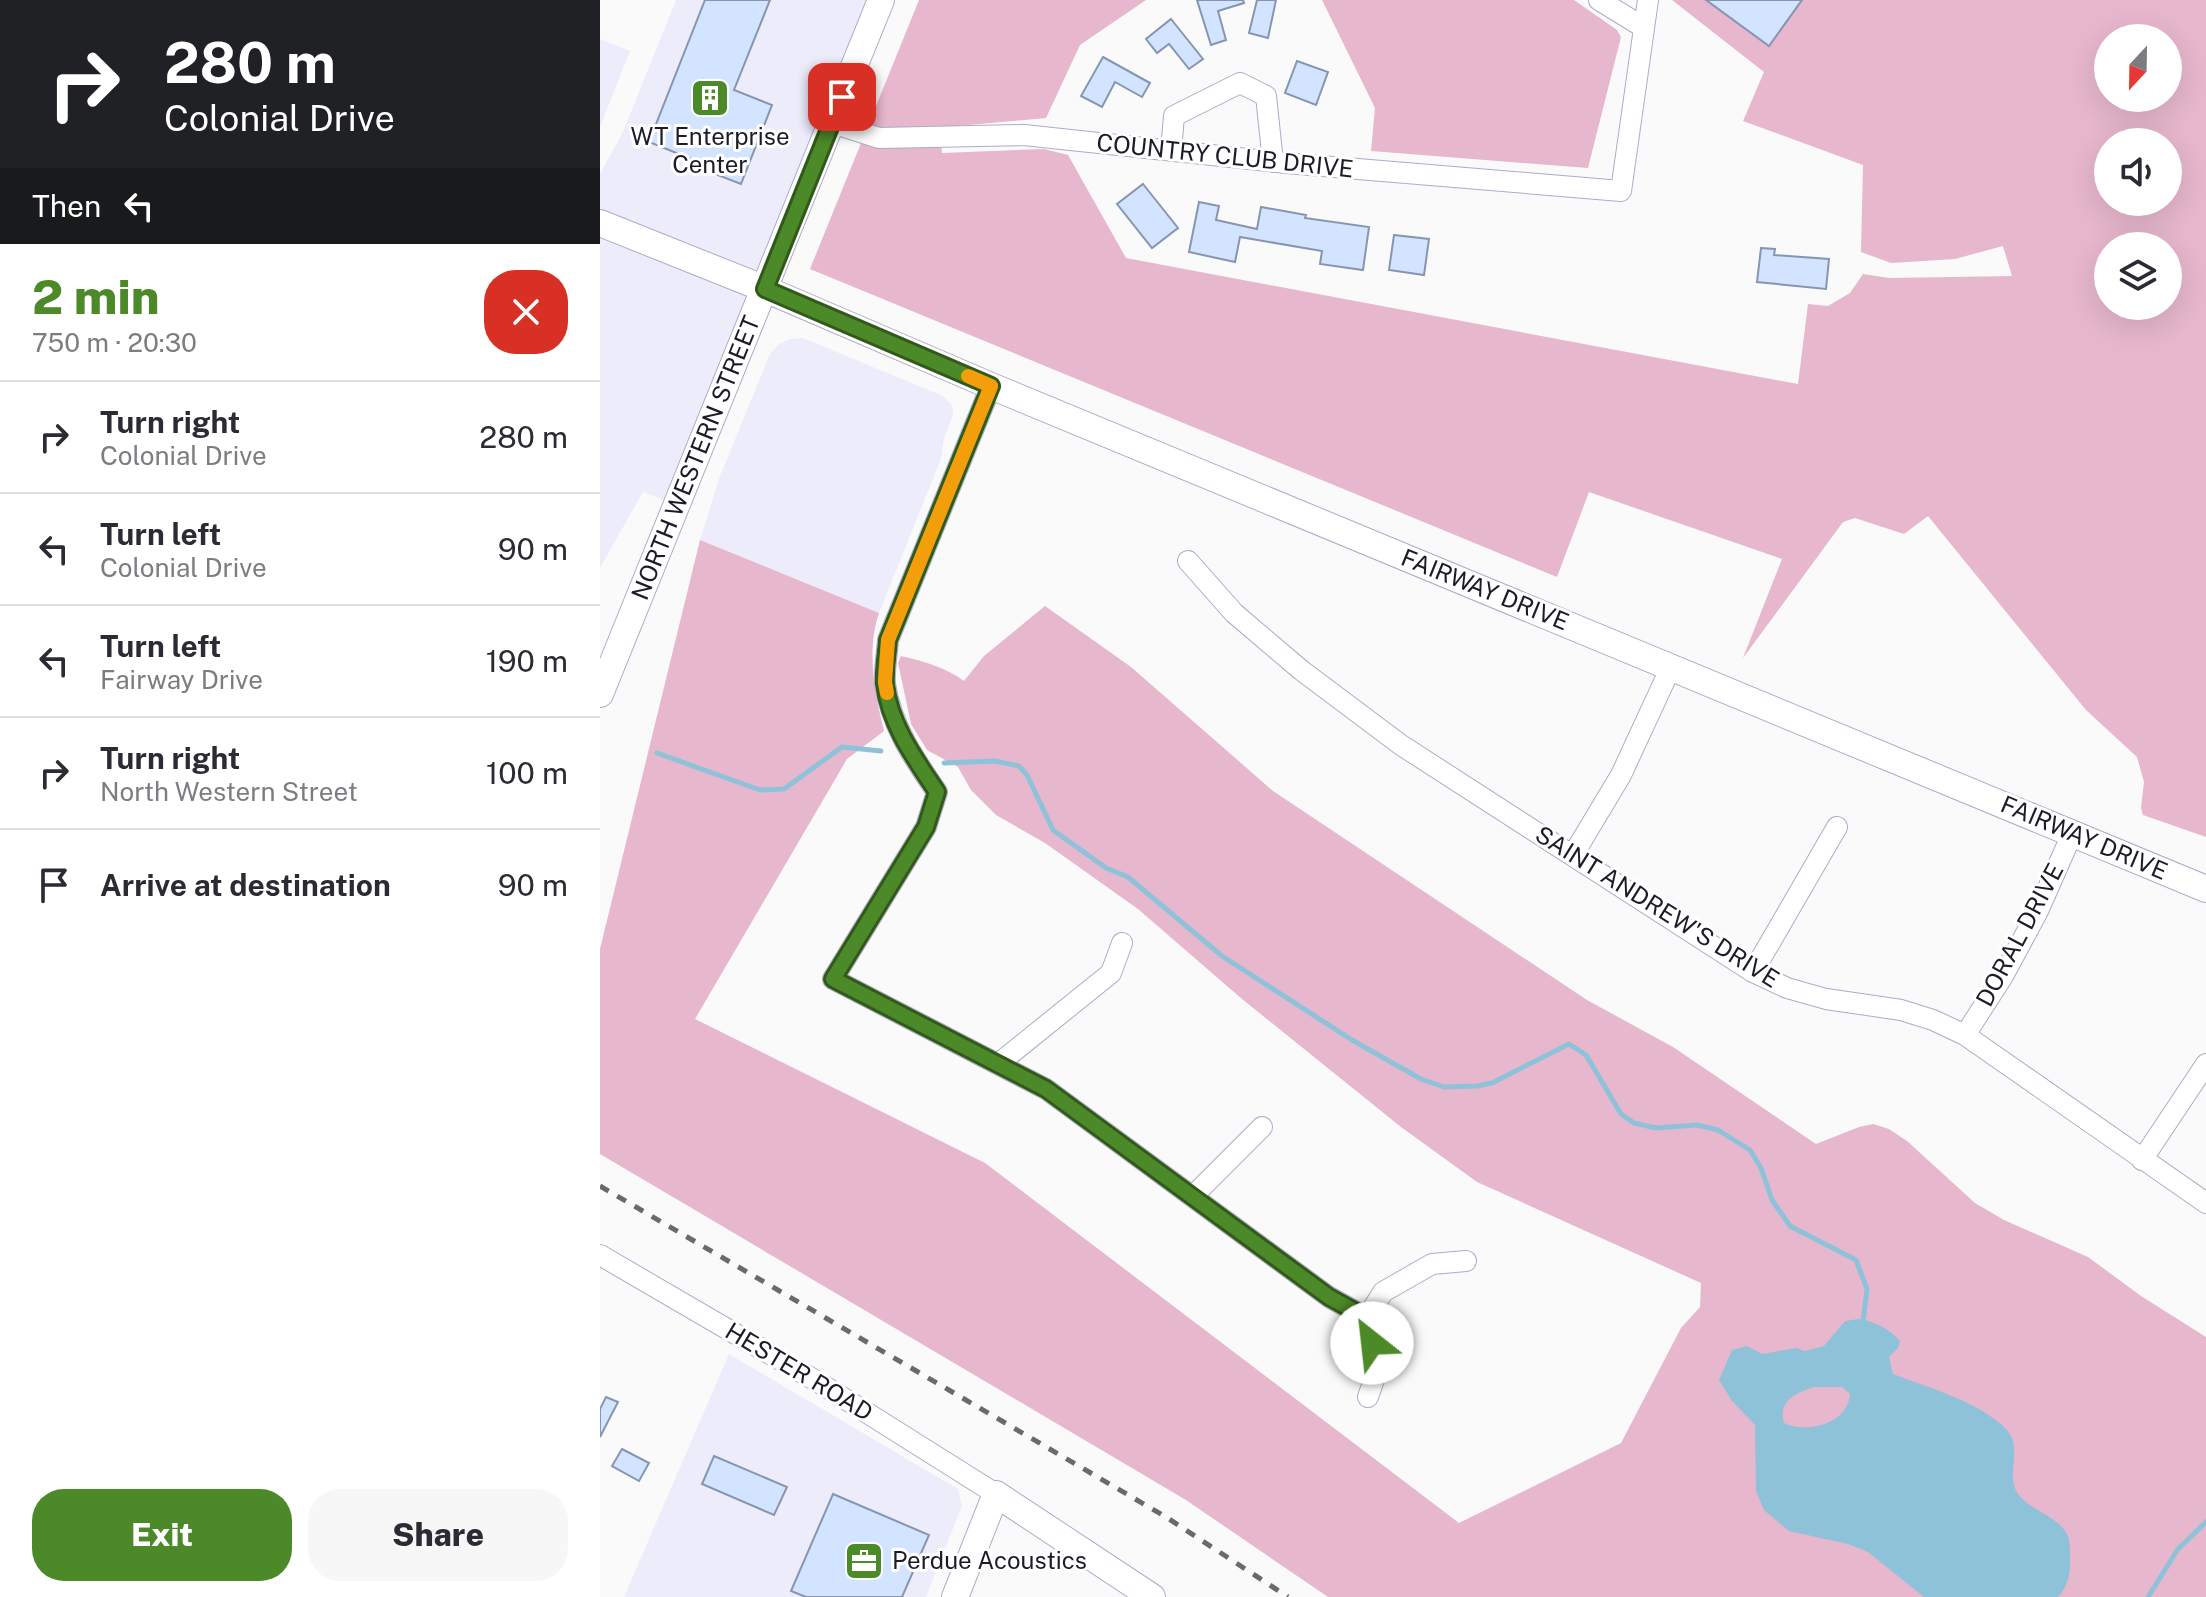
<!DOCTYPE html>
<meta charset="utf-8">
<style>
:root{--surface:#fff;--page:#f7f7f7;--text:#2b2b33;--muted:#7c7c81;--line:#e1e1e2;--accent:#4c8928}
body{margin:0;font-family:"Public Sans",sans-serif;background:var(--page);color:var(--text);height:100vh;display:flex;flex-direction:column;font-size:30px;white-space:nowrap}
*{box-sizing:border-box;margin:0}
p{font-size:26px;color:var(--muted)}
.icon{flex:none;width:44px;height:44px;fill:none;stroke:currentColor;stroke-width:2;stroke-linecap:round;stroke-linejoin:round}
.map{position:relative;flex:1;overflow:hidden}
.panel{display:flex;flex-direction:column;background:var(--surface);width:600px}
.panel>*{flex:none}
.hud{background:#202124;color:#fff;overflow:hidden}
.needle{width:52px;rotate:202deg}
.controls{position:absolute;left:1494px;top:24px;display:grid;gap:16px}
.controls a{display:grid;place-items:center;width:88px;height:88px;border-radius:50%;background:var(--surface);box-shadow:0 8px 32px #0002;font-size:40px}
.pin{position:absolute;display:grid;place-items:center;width:68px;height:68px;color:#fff;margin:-34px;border-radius:16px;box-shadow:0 4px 12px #0006}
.me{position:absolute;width:88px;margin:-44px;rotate:331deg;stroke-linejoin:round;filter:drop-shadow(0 0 6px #0008)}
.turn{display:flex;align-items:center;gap:28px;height:168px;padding:0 32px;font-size:36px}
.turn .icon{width:104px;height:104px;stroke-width:2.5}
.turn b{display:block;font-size:56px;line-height:68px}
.then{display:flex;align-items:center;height:76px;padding:0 32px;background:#0003;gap:16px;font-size:30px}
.round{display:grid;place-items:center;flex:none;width:84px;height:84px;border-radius:32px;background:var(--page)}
.head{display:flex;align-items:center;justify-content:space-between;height:136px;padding:0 32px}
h1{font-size:48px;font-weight:800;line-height:60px;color:var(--accent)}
.cta{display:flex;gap:16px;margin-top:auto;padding:16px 32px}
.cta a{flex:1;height:92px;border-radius:32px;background:var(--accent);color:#fff;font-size:32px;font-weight:800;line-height:92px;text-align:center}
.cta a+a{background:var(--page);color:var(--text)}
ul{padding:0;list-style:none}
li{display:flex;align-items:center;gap:24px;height:112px;padding:0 32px;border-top:2px solid var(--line)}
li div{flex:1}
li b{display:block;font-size:30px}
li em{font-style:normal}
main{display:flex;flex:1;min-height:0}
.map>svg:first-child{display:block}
.built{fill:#edecfb}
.green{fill:#e7b7cd;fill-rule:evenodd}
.water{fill:#8ec2d9;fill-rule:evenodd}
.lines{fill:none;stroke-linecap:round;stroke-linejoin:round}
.stream{stroke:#8ec2d9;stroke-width:5}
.building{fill:#d2e4ff;stroke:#8696af;stroke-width:2}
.minor-casing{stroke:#adabc8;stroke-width:22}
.major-casing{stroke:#adabc8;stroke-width:28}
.minor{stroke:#fff;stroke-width:20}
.major{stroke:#fff;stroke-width:26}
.rail{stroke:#6a6970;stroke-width:5;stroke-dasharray:10 10;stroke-linecap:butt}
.route-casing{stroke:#31591a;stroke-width:20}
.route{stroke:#4c8928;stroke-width:14}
.slow{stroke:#f59e0b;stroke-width:14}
.labels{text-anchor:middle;stroke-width:6;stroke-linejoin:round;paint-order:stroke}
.poi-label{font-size:24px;fill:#1d1c26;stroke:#fff}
.street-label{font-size:24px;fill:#1d1c26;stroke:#fff}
</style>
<main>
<section class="panel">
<div class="hud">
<div class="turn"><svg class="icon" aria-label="right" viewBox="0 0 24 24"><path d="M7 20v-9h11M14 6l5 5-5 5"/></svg><div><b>280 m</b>Colonial Drive</div></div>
<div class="then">Then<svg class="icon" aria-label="left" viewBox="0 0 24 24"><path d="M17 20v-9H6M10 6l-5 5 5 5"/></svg></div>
</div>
<div class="head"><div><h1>2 min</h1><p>750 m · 20:30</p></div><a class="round" style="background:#d93025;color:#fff"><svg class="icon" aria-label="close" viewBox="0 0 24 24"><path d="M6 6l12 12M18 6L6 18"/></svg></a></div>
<ul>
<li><svg class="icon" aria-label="right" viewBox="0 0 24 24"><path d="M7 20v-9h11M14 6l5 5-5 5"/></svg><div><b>Turn right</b><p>Colonial Drive</p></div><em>280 m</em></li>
<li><svg class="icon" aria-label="left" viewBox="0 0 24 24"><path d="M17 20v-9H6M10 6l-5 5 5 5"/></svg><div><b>Turn left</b><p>Colonial Drive</p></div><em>90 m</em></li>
<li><svg class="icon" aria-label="left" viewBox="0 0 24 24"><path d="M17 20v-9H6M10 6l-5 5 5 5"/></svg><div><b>Turn left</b><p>Fairway Drive</p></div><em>190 m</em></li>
<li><svg class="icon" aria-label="right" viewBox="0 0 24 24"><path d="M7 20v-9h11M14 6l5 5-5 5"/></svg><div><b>Turn right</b><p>North Western Street</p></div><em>100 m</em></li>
<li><svg class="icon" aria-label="arrive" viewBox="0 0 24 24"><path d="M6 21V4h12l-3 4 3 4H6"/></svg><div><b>Arrive at destination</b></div><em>90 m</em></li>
</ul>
<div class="cta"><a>Exit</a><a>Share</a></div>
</section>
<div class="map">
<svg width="1606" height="1597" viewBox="0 0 1606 1597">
<rect width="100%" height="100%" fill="#fafafa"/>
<!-- built -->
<path class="built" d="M76,0H281L77,505L43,492L0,568V174L23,132Z
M0,39L30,51L0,127Z
M203,338L343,396L352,405L353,415L344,438L341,459L279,613L100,540L120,476L170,354L179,344L190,339Z
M129,1354L358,1489L362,1506L326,1597H24Z"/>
<!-- green -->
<path class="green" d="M319,0H546L480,45L446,118L346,127L340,131L342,153L444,149L468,155L526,258L1198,384L1208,304L1228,306L1250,293L1263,274L1289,278L1412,276L1403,246L1355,259L1291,263L1261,252L1263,165L1143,121L1164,72L1072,0H1606V837L1543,815L1541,808L1544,782L1537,757L1486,710L1328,516L1304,534L1255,518L1243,522L1143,658L1182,559L989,492L957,577L210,269ZM1508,38H1568V98H1508ZM1508,142H1568V202H1508ZM1508,246H1568V306H1508Z
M722,0H974L1017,30L1021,37L988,168L771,151L775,108Z
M100,540L279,613C266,651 275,694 284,731L247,759L95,1019L385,1163L859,1523L1021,1443L1081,1328L1100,1307L1101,1283L877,1182L801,1127L642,999L538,909L445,843L396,815L371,790L358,767L327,750L311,724L298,663L301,656C323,661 345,667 364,681L384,656L445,606L531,667L673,791L987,1000L1073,1047L1216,1144L1259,1127L1273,1124L1289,1129L1307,1141L1375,1203L1404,1220L1488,1257L1541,1296L1606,1337V1597H728L586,1500L0,1154V949Z"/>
<!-- water -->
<path class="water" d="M1259,1319C1274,1321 1290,1329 1300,1341L1298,1348L1289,1357L1293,1374C1329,1388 1375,1400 1404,1427C1423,1445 1409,1464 1414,1485C1420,1509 1455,1512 1467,1534C1470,1540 1470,1550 1470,1558C1471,1571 1468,1587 1458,1597H1324L1268,1552L1248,1544L1189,1531L1164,1510L1156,1491L1155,1425L1132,1401L1119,1380L1132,1350L1147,1346L1162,1354L1196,1348L1205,1351L1224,1346L1245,1321ZM1214,1387H1242L1250,1394C1248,1424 1207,1434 1184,1423C1178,1400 1195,1394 1214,1387Z"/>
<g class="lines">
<!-- stream -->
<path class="stream" d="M57,753L160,790L184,789L242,747L281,751
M344,763L395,761L419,766L427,775L453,830L506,868L528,877L622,956L752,1040L821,1079L844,1087L877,1086L892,1083L969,1044L986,1055L1021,1114L1034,1123L1056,1128L1097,1125L1118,1130L1150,1150L1161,1168L1172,1200L1190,1226L1256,1260L1267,1289L1263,1323
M1548,1597L1578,1549L1606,1522"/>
</g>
<!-- building -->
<path class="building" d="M105,0H170L134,90L172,105L141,184L102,169L104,164L49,142Z
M597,0H643L644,3L618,11L626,40L611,45Z
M657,0H676L668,38L649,33Z
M1106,0H1202L1169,46Z
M571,19L603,59L589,69L569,44L557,53L546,39Z
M503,57L550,83L542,97L515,82L502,107L481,96Z
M697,61L728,72L716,105L685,93Z
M543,184L578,228L552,248L517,204Z
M599,202L619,206L616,220L657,229L661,207L706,215L705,218L769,227L763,270L720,264L722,251L640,237L635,262L589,252Z
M794,235L829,239L824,275L789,270Z
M1161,248L1175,249L1174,255L1229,259L1226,289L1157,282Z
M6,1397L18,1402L0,1437V1409Z
M22,1449L49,1463L39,1481L12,1466Z
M114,1456L187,1487L174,1515L102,1484Z
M233,1494L329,1535L302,1597H206L191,1591Z"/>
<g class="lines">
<defs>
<path id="minor" d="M999,0L1043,27
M232,123L279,138L424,135L686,163L1021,191L1048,0
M571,151L574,116L640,83L666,96L673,162
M391,386L288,640C287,654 284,670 285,684C291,725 314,759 337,792L326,827L233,979L446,1089L729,1297L767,1318L778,1368L768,1397
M588,561L634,613L701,670L801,745L1153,972L1187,988L1226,999L1301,1010L1333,1020L1365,1035L1606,1203
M973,855L1021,775L1071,667
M1153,972L1237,827
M1365,1035L1403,976L1438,911L1472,834
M398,1064L511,973L522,943
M1542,1160L1606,1064
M593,1196L662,1127
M0,1255L218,1382L396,1494
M767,1318L783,1292L832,1264L866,1261"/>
<path id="major" d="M0,223L165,289L391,386L1606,889
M0,694L281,0
M355,1597L396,1494L552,1597"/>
</defs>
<!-- minor casing -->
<use href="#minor" class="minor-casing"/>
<!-- major casing -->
<use href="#major" class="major-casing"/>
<!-- minor -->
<use href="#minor" class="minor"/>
<!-- major -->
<use href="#major" class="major"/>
<!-- rail -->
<path class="rail" d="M0,1186L566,1517L688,1597"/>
</g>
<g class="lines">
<defs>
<path id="route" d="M242,97L165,289L391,386L288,640C287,654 284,670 285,684C290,725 315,759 337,792L326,827L233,979L446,1089L729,1297L767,1318L772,1343"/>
</defs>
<!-- route casing -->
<use href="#route" class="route-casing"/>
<!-- route -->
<use href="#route" class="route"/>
<!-- slow -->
<path class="slow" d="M287,693L285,682L288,640L391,386L368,376"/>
</g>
<!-- icons -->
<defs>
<symbol id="building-square" viewBox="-11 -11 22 22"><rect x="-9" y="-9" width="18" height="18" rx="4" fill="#4c8928" stroke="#fff"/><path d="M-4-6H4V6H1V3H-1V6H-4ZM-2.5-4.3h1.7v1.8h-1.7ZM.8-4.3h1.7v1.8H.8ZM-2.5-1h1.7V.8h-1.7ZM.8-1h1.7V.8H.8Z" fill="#fff"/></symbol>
<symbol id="office-square" viewBox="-11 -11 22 22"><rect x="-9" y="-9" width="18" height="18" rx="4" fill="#4c8928" stroke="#fff"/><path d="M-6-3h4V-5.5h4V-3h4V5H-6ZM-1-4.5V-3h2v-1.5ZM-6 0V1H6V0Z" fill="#fff"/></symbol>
</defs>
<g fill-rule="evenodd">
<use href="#building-square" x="88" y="76" width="44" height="44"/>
<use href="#office-square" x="242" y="1539" width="44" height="44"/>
</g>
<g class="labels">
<!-- poi labels -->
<g class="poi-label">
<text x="110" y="145">WT Enterprise<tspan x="110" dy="28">Center</tspan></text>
<text x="292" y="1569" text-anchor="start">Perdue Acoustics</text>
</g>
<!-- street labels -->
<g class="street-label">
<text transform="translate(625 156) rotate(6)" y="8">COUNTRY CLUB DRIVE</text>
<text transform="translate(96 458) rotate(-68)" y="8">NORTH WESTERN STREET</text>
<text transform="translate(885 590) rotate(22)" y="8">FAIRWAY DRIVE</text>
<text transform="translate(1484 838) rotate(23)" y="8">FAIRWAY DRIVE</text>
<text transform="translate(1057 907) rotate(32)" y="8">SAINT ANDREW'S DRIVE</text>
<text transform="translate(1420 935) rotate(-62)" y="8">DORAL DRIVE</text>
<text transform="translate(199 1372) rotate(31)" y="8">HESTER ROAD</text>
</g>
</g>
</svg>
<div class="controls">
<a><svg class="needle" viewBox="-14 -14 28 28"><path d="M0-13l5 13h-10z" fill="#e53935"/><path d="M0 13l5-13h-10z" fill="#7c7c81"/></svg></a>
<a><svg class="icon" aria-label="sound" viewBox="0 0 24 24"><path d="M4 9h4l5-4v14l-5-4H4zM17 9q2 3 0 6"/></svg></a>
<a><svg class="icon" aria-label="layers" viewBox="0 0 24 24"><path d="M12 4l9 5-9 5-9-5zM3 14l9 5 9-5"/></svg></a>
</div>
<div class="pin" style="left:242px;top:97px;background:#d93025"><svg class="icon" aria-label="arrive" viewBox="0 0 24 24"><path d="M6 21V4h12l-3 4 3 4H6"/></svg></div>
<svg class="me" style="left:772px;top:1343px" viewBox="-20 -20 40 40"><circle r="19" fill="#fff"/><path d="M0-13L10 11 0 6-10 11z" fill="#4c8928"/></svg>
</div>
</main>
